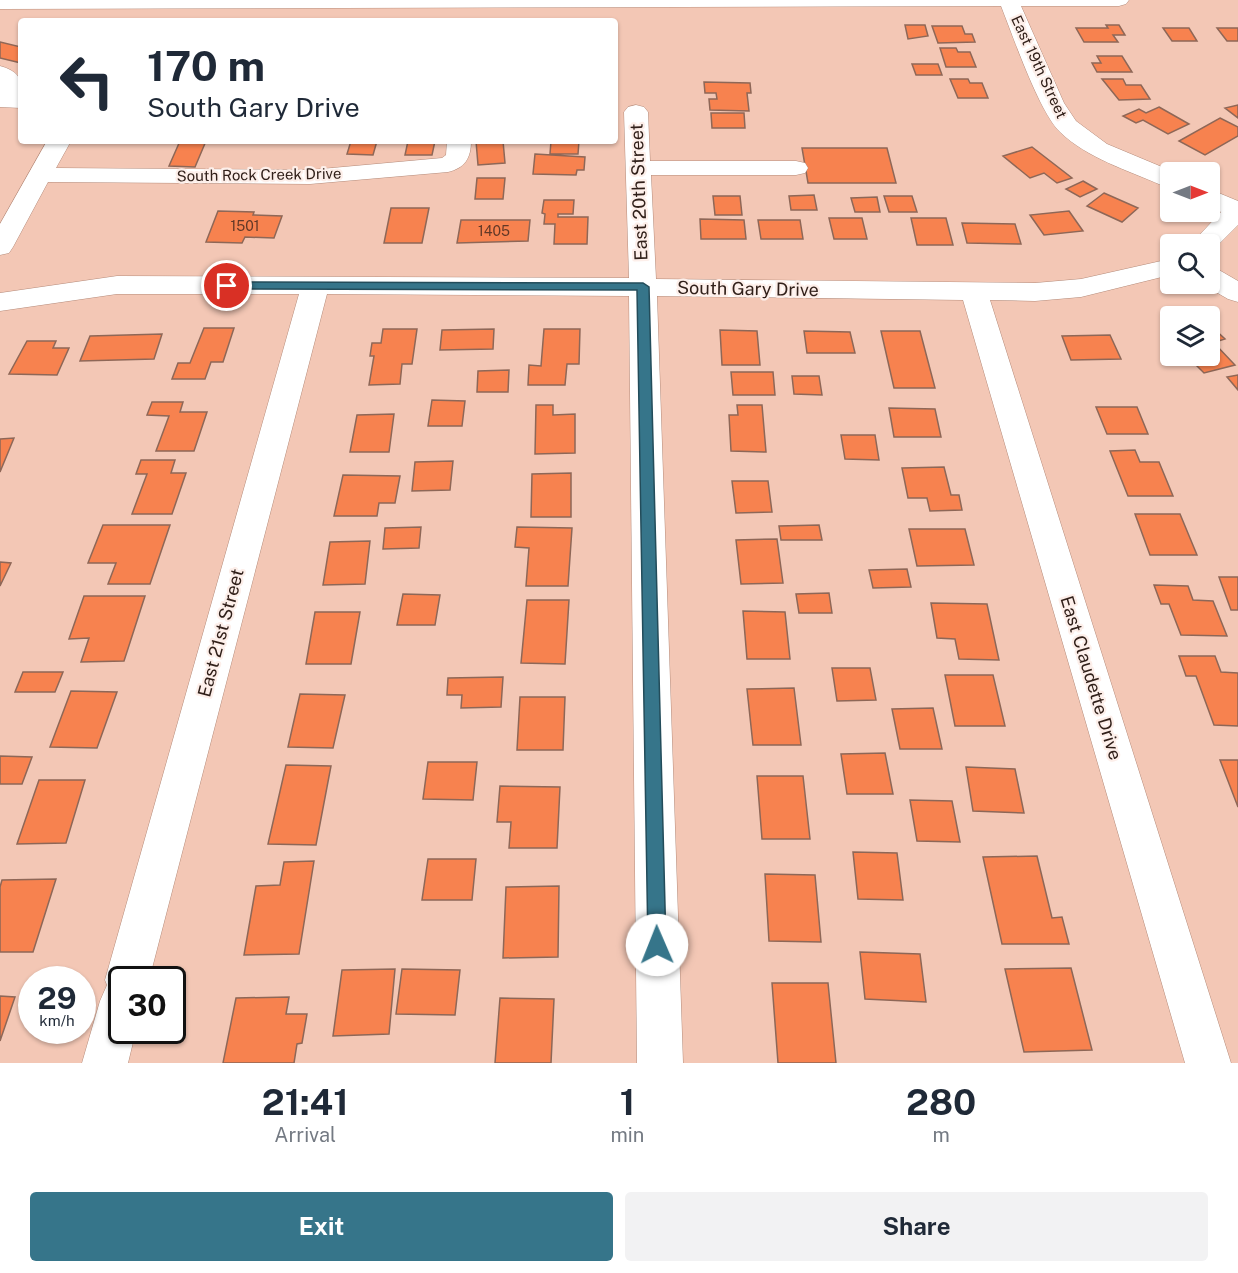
<!DOCTYPE html>
<style>
:root{--surface:#fff;--page:#f2f2f3;--text:#1f2937;--muted:#747a83;--accent:#36758a}
body{margin:0;font-family:"Public Sans",sans-serif;background:var(--page);color:var(--text);height:100vh;display:flex;flex-direction:column;font-size:22px;white-space:nowrap}
*{box-sizing:border-box;margin:0}
p{font-size:20px;color:var(--muted)}
.icon{flex:none;width:33px;height:33px;fill:none;stroke:currentColor;stroke-width:2;stroke-linecap:round;stroke-linejoin:round}
.map{position:relative;height:1063px;overflow:hidden}
.sheet{display:flex;flex-direction:column;background:var(--surface);flex:1}
.sheet>*{flex:none}
.top-card{position:absolute;left:18px;top:18px;width:600px;height:126px;border-radius:6px;box-shadow:0 2px 4px #0004;background:#fff;color:var(--text);overflow:hidden}
.needle{width:39px;rotate:90deg}
.buttons{position:absolute;left:1160px;top:162px;display:grid;gap:12px}
.buttons a{display:grid;place-items:center;width:60px;height:60px;border-radius:6px;background:var(--surface);box-shadow:0 2px 4px #0004;font-size:30px}
.speed{position:absolute;left:18px;top:966px;display:flex;gap:12px;font-size:30px;font-weight:700;text-align:center}
.speed>*{display:grid;place-content:center;width:78px;height:78px;border-radius:50%;background:var(--surface);box-shadow:0 2px 4px #0004;line-height:1}
.speed small{font-size:15px;font-weight:400}
.speed .limit{border:3px solid #111;border-radius:9px;background:#fff;color:#111}
.pin{position:absolute;display:grid;place-items:center;width:51px;height:51px;color:#fff;margin:-26px;border:3px solid #fff;border-radius:50%;box-shadow:0 2px 6px #0007}
.me{position:absolute;width:66px;margin:-33px;rotate:359deg;stroke-linejoin:round;filter:drop-shadow(0 0 4px #0008)}
.turn{display:flex;align-items:center;gap:21px;height:126px;padding:0 30px;font-size:27px}
.turn .icon{width:78px;height:78px;stroke-width:2.5}
.turn b{display:block;font-size:42px;line-height:51px}
.eta{display:flex;justify-content:space-evenly;align-items:center;height:102px;text-align:center}
.eta b{font-size:36px;font-weight:700;line-height:42px}
.action{display:flex;gap:12px;margin-top:auto;padding:12px 30px}
.action a{flex:1;height:69px;border-radius:6px;background:var(--accent);color:#fff;font-size:24px;font-weight:700;line-height:69px;text-align:center}
.action a+a{background:var(--page);color:var(--text)}
.map>svg:first-child{display:block}
.building{fill:#f7824f;stroke:#8e6757;stroke-width:1.5}
.lines{fill:none;stroke-linecap:round;stroke-linejoin:round}
.minor-casing{stroke:#b48b7a;stroke-width:1}
.minor{fill:#fff;fill-rule:evenodd}
.route{fill:#36758a;stroke:#234c5a;stroke-width:1.5}
.labels{text-anchor:middle;stroke-width:4.5;stroke-linejoin:round;paint-order:stroke}
.far-number-label{font-size:14px;fill:#623827}
.far-street-label{font-size:15px;fill:#31201a;stroke:#fdefea}
.street-label{font-size:18px;fill:#31201a;stroke:#fdefea}
</style>
<div class="map">
<svg width="1238" height="1063" viewBox="0 0 1238 1063">
<rect width="100%" height="100%" fill="#f3c7b5"/>
<!-- building -->
<path class="building" d="M905,25H925L928,36L908,39Z
M1106,25H1119L1125,35H1113L1118,42H1084L1076,28H1108Z
M932,26H962L965,34H972L975,42L938,43Z
M1163,28H1189L1197,41H1172Z
M1217,28H1238V41H1227Z
M0,42L21,47V63L0,58Z
M940,48H956L958,52H970L976,67H946Z
M1097,56H1122L1132,72H1097L1092,63H1101Z
M912,64H938L942,75H916Z
M950,79H968L970,83H982L988,98H958Z
M1102,79H1123L1126,85H1141L1150,99L1119,100Z
M704,82L750,83L751,93H747L749,111L710,110L709,99H717L716,93H705Z
M1238,105V118L1225,108Z
M1159,107L1189,124L1168,134L1143,120L1136,123L1123,116L1139,109L1146,113Z
M711,113H744L745,128H712Z
M1220,118L1238,127V136L1205,155L1179,141Z
M180,141H206L195,167L169,166Z
M351,141H377L373,155L347,154Z
M408,141H435L432,155H405Z
M476,141H503L505,163L478,165Z
M551,141H579L578,154H550Z
M1032,147L1072,178L1057,183L1044,173L1030,178L1003,156Z
M802,148H887L896,183H808Z
M535,154L585,157L584,170H577L576,175L533,174Z
M477,178H505L503,199H475Z
M1083,181L1097,189L1080,197L1066,189Z
M1104,193L1138,208L1122,222L1087,206Z
M814,195L817,210H791L789,196Z
M713,196H740L742,215H715Z
M884,196H912L917,212H889Z
M877,197L880,212H855L851,198Z
M544,200H574L573,214H558V217H588L587,244H554L555,224H544L545,214L542,213Z
M391,208H429L422,243H384Z
M218,211L254,212L253,215L282,216L274,238L245,237L242,243L206,242Z
M1069,211L1083,231L1044,235L1030,215Z
M829,218H862L867,239H834Z
M911,218H946L953,245H917Z
M700,219L744,220L746,239H701Z
M461,220H530L528,241L457,243Z
M758,220H800L803,239H761Z
M962,223L1015,224L1021,244L967,243Z
M1209,326H1211L1225,339L1209,344Z
M204,328H234L223,362H211L205,379H172L178,363H190Z
M383,329H417L412,364H402L400,384L369,385L374,356H370L372,343H381Z
M494,329L493,349L440,350L442,330Z
M544,329H580L579,364H567L565,385H528L529,365L541,366Z
M720,330L757,331L760,365H722Z
M804,331L850,332L855,353H807Z
M881,331H920L935,388H894Z
M162,334L154,359L80,361L90,336Z
M1110,335L1121,359L1071,360L1062,336Z
M27,341H56L53,348H69L57,375L9,374Z
M1215,344L1235,365L1204,373L1193,362L1185,364L1177,356H1209V346Z
M509,370L508,392H477L478,371Z
M731,372H773L775,395H733Z
M1238,375V390L1227,377Z
M792,376H819L822,395L794,394Z
M432,400L465,401L462,426H428Z
M152,402H183L180,412H207L194,451H156L169,416L147,415Z
M536,405H553V415L575,414V453L535,454Z
M737,405H762L766,452L731,451L729,415H738Z
M1096,407H1137L1148,434H1107Z
M889,408L935,409L941,437H894Z
M394,414L389,452H350L357,415Z
M841,435H875L879,460L845,459Z
M14,438L0,472V439Z
M1135,450L1140,462H1159L1173,496H1128L1110,451Z
M141,460H175L171,473H186L172,514H132L147,474H136Z
M453,461L450,490L412,491L415,462Z
M944,467L951,495H959L962,510L930,511L927,498H908L902,468Z
M571,473V517H531L532,474Z
M343,475L400,476L395,503H379L377,516H334Z
M732,481H768L772,512L736,513Z
M1135,514H1180L1197,555H1150Z
M103,525H170L150,584H108L116,563H88Z
M819,525L822,540H781L779,526Z
M421,527L419,548L383,549L385,528Z
M517,527L572,528L568,586H526L529,548L515,547Z
M909,529H965L974,565L917,566Z
M777,539L783,583L741,584L736,540Z
M370,541L365,584L323,585L330,542Z
M0,562L11,563L0,586Z
M907,569L911,587L873,588L869,570Z
M1219,577H1238V610H1231Z
M1154,585L1188,586L1193,600L1213,601L1227,636L1181,635L1169,604H1161Z
M829,593L832,613H799L796,594Z
M403,594L440,595L435,625H397Z
M84,596H145L124,661L81,662L89,638L69,639Z
M527,600H569L565,664L521,663Z
M931,603L987,604L999,660L959,659L955,639L937,638Z
M743,611L785,612L790,659H747Z
M315,612H360L351,664H306Z
M1179,656H1215L1221,672L1238,673V726L1214,725L1196,676H1186Z
M832,668H870L876,700L837,701Z
M23,672H63L55,692H15Z
M945,675H993L1005,726H955Z
M503,677L501,707L461,708L462,695H447L448,678Z
M794,688L801,745H753L747,689Z
M71,691L117,692L97,748L50,747Z
M300,694L345,695L333,748L288,747Z
M520,697H565L563,750H517Z
M933,708L942,749H900L892,709Z
M885,753L893,794H847L841,754Z
M0,756L32,757L22,784H0Z
M1220,760H1238V807Z
M428,762H477L473,800L423,799Z
M286,765L331,766L316,845L268,844Z
M966,767L1015,769L1024,813L973,811Z
M757,776H803L810,839H762Z
M39,780H85L66,843L17,844Z
M500,786L560,787L557,848H509L511,822H497Z
M910,800L952,801L960,842L917,841Z
M853,852L897,853L903,900L858,899Z
M1037,856L1052,918L1062,917L1069,944H1002L983,857Z
M428,859H476L472,900H422Z
M314,861L299,954L244,955L256,886L280,885L284,862Z
M765,874L815,875L821,942L769,941Z
M56,879L33,952H0V887L2,880Z
M559,886L558,957L503,958L506,887Z
M860,952L920,954L926,1002L865,999Z
M1071,968L1092,1050L1024,1052L1005,969Z
M395,969L389,1034L333,1036L342,970Z
M402,969L460,970L455,1015L396,1014Z
M772,983H828L836,1063H778Z
M0,996L15,997L0,1041Z
M289,997L286,1014H307L302,1043L297,1044L294,1063H223L236,998Z
M500,998L554,999L551,1063H495Z"/>
<g class="lines">
<defs>
<path id="minor" d="M0,0H1129L1126,4L1119,6H1021L1064,103L1076,121L1107,144L1174,172H1170V187L1161,185C1127,170 1087,158 1060,132C1039,112 1013,36 1001,6L0,9Z
M0,66C26,73 21,86 21,108L0,107Z
M636,105L644,107L648,112L650,161H796L805,163L808,168L805,173L796,175H651L656,279L1035,283L1081,279L1170,259V275L1081,297L1035,301L990,300L1231,1063H1185L963,300L657,296L683,1063H637L629,296L327,294L149,980H122V1030H136L128,1063H82L100,1001L107,985L105,980L299,294H117L0,311V293L117,276L629,278L624,112L628,107Z
M47,141H71L56,168L310,170L442,158L446,155L447,141H471C471,158 465,168 448,172L310,184L48,182L13,247L9,253L0,255V224Z
M1209,189L1238,201V225L1213,250L1209,251V244H1191L1221,212L1209,206Z
M1209,268L1219,270L1238,281V302L1228,299L1202,284H1209Z"/>
</defs>
<!-- minor casing -->
<use href="#minor" class="minor-casing"/>
<!-- minor -->
<use href="#minor" class="minor"/>
</g>
<!-- route -->
<path class="route" d="M227,282L643,283L649,287L666,945L663,952L657,954L651,952L648,945L637,290L223,289V284Z"/>
<g class="labels">
<!-- far-number labels -->
<g class="far-number-label">
<text x="245" y="231">1501</text>
<text x="494" y="236">1405</text>
</g>
<!-- far-street labels -->
<g class="far-street-label">
<text transform="translate(1039 67) rotate(65)" y="5">East 19th Street</text>
<text transform="translate(259 175) rotate(-1)" y="5">South Rock Creek Drive</text>
</g>
<!-- street labels -->
<g class="street-label">
<text transform="translate(639 192) rotate(-92)" y="6">East 20th Street</text>
<text transform="translate(748 289) rotate(1)" y="6">South Gary Drive</text>
<text transform="translate(221 633) rotate(-75)" y="6">East 21st Street</text>
<text transform="translate(1091 678) rotate(73)" y="6">East Claudette Drive</text>
</g>
</g>
</svg>
<div class="buttons">
<a><svg class="needle" viewBox="-14 -14 28 28"><path d="M0-13l5 13h-10z" fill="#e53935"/><path d="M0 13l5-13h-10z" fill="#747a83"/></svg></a>
<a><svg class="icon" aria-label="search" viewBox="0 0 24 24"><circle cx="10" cy="10" r="6"/><path d="M15 15l6 6"/></svg></a>
<a><svg class="icon" aria-label="layers" viewBox="0 0 24 24"><path d="M12 4l9 5-9 5-9-5zM3 14l9 5 9-5"/></svg></a>
</div>
<div class="speed"><div>29<small>km/h</small></div><div class="limit">30</div></div>
<div class="pin" style="left:227px;top:286px;background:#d93025"><svg class="icon" aria-label="arrive" viewBox="0 0 24 24"><path d="M6 21V4h12l-3 4 3 4H6"/></svg></div>
<svg class="me" style="left:657px;top:945px" viewBox="-20 -20 40 40"><circle r="19" fill="#fff"/><path d="M0-13L10 11 0 6-10 11z" fill="#36758a"/></svg>
<div class="top-card">
<div class="turn"><svg class="icon" aria-label="left" viewBox="0 0 24 24"><path d="M17 20v-9H6M10 6l-5 5 5 5"/></svg><div><b>170 m</b>South Gary Drive</div></div>
</div>
</div>
<section class="sheet">
<div class="eta">
<div><b>21:41</b><p>Arrival</p></div>
<div><b>1</b><p>min</p></div>
<div><b>280</b><p>m</p></div>
</div>
<div class="action"><a>Exit</a><a>Share</a></div>
</section>
